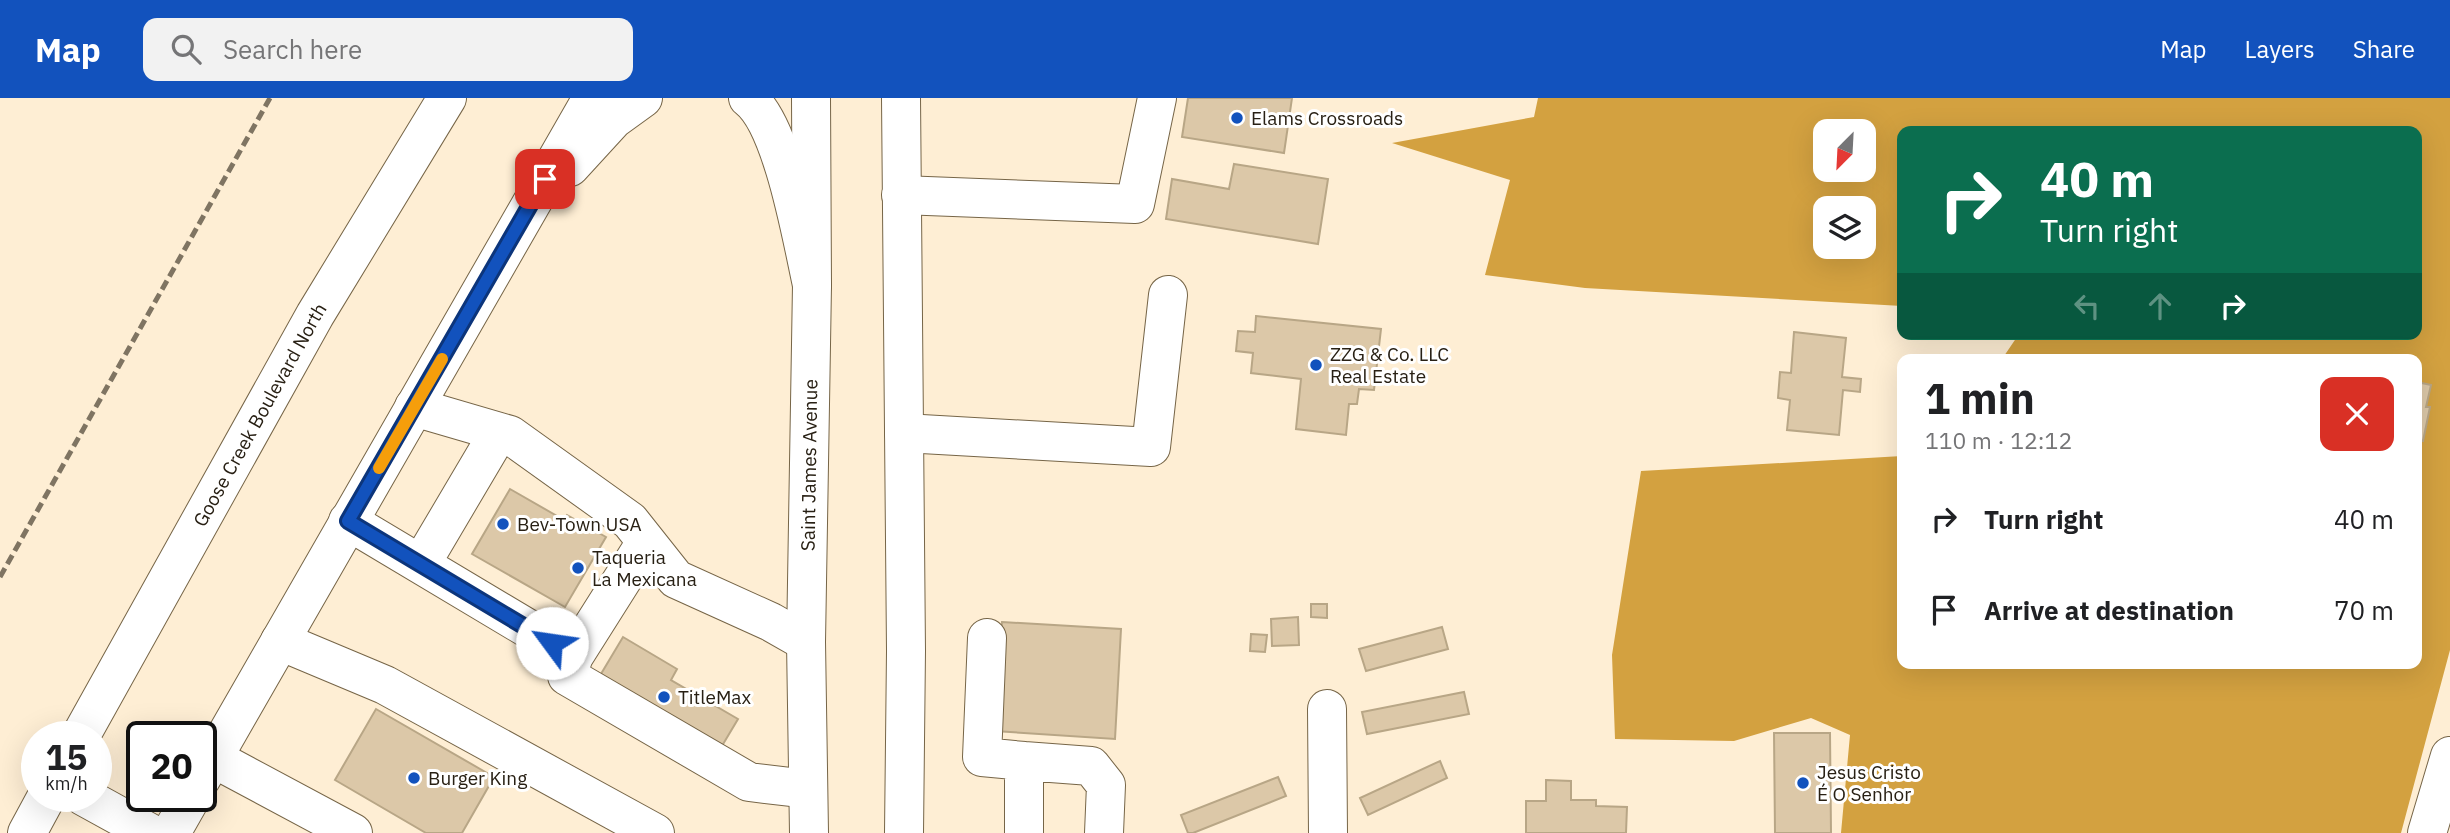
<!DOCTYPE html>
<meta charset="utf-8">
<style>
:root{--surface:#fff;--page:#f2f2f2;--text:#202124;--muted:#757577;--accent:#1252bd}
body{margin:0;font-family:"IBM Plex Sans",sans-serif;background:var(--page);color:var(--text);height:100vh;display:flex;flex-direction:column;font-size:26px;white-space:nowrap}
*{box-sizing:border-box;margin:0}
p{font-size:23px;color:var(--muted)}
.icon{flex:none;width:38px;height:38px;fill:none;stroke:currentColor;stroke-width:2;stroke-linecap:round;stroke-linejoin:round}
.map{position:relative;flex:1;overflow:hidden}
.sheet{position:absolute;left:1897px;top:256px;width:525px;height:315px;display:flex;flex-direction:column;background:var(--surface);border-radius:14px;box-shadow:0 7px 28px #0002}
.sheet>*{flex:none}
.top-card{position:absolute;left:1897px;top:28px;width:525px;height:214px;border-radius:14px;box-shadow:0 7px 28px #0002;background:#0b6e4f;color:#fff;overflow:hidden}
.needle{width:46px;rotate:204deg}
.fabs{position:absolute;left:1813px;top:21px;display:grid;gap:14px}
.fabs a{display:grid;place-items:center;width:63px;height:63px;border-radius:14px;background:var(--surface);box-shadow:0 7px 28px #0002;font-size:35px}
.speed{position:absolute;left:21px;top:623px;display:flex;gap:14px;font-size:35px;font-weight:700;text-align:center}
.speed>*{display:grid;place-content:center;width:91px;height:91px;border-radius:50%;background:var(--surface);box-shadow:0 7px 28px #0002;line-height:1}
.speed small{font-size:18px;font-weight:400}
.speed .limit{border:4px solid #111;border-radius:10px;background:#fff;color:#111}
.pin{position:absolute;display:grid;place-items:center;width:60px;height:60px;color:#fff;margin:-30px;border-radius:14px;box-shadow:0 4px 10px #0006}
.me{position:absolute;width:77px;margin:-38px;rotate:301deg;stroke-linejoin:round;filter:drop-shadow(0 0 5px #0008)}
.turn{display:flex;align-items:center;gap:24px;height:147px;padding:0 28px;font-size:32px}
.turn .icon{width:91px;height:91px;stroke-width:2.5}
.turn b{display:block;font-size:49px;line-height:60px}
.lanes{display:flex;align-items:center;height:66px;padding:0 28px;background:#0003;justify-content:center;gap:35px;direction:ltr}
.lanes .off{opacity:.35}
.round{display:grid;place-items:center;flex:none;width:74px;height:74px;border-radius:14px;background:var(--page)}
.overview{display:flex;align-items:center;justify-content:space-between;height:119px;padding:0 28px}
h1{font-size:42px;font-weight:700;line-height:52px}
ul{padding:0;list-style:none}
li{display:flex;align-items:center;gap:21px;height:91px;padding:0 28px}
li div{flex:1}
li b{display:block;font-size:26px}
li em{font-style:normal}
header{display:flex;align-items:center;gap:42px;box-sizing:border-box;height:98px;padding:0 35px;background:var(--accent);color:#fff}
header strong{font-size:33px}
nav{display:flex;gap:38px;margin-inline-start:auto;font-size:24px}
.search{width:490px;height:63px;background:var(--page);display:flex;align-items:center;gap:18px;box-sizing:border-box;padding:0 24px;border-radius:14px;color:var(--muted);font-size:26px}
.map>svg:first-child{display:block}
.forest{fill:#d3a140;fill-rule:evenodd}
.building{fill:#dcc8a8;stroke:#b8a686;stroke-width:2}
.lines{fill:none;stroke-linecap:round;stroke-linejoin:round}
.minor-casing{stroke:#766547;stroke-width:40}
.major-casing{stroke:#766547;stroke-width:40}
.highway-casing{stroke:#766547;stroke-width:40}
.minor{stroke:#fff;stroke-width:38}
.major{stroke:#fff;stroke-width:38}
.highway{stroke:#fff;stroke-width:38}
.rail{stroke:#7f7462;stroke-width:5;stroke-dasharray:10 5;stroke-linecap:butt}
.route-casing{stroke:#0c357b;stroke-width:18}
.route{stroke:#1252bd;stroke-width:12}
.slow{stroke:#f59e0b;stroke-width:12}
.poi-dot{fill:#1252bd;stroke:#fff;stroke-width:2.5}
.labels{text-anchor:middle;stroke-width:6;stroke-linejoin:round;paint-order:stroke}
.poi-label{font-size:19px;fill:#282014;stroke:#fff;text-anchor:start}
.street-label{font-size:19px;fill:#282014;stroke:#fff}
</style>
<header>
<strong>Map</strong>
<div class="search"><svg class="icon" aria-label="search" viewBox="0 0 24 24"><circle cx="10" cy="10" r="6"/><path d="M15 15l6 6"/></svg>Search here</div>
<nav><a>Map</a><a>Layers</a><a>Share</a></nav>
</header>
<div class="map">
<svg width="2450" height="735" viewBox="0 0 2450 735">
<rect width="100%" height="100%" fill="#feeed4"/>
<!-- forest -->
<path class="forest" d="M1538,0H2450V552L2401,735H1841L1850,637L1811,620L1734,643L1615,641L1612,557L1641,373L1902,358V565H2417V261H2002L2019,236H2417V33H1902V208L1585,190L1485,177L1510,82L1392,45L1534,19ZM1825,33H1864V72H1825ZM1825,110H1864V149H1825Z"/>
<!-- building -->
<path class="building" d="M1188,0H1292L1284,55L1182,39Z
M1234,66L1328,81L1318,146L1166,121L1172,81L1229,91Z
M1256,218L1381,231L1374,292L1359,291L1357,306H1349L1346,337L1296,331L1301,281L1251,275L1253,255L1236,253L1238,233L1255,234Z
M1794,234L1846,240L1842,279L1861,281L1860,294L1843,292L1839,337L1787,332L1790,302L1778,300L1780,274L1791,275Z
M2417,284L2431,287L2426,309H2430L2423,343L2417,342Z
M510,391L564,422L567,417L606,439L565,509L472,456Z
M1311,506H1327V520L1311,519Z
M1298,519L1299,547L1272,548L1271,521Z
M1002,524L1121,531L1115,641L995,633Z
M1442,529L1448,551L1366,573L1359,551Z
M1251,536L1267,537L1265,554L1250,553Z
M623,539L677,571L671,582L738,621L716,658L595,586Z
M1464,594L1469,616L1367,636L1362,614Z
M376,611L494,679L462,735H426L335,682Z
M1774,635H1830L1831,735H1775Z
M1440,663L1447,680L1368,717L1360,700Z
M1278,679L1286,698L1193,735H1188L1181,717Z
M1546,682L1571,683V702H1596V708L1627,709L1626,735H1526V703H1546Z"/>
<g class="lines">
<defs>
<path id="minor" d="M901,97L1135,106L1157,0
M414,309L510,337L630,423L676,481L771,524L806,544
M904,335L1151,349L1168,197
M348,423L574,558L646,444
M421,466L499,334
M987,540L982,659L1024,663V735
M280,543L385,587L655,735
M574,558L567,578L749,684L808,691
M1327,611L1328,735
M213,660L353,735
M1024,663L1091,668L1106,687L1104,735
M83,698L150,735
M2427,735L2450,658"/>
<g id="major">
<path d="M901,0L906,553L904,735"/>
<path id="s1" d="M809,735L806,544L812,187L811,0"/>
</g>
<g id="highway">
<path d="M748,0C783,27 802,142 812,187"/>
<path d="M570,69L614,21L643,0"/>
<path id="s2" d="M80,639L315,217L447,0"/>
<path d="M201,681L592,0"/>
<path d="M27,735L47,698"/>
<path d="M171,735L192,698"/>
</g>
</defs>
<!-- minor casing -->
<use href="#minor" class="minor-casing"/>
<!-- major casing -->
<use href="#major" class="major-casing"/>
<!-- highway casing -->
<use href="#highway" class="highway-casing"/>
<!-- minor -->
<use href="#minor" class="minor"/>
<!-- major -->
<use href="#major" class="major"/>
<!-- highway -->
<use href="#highway" class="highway"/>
<!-- rail -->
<path class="rail" d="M0,479L270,0"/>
</g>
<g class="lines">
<defs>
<path id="route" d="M545,81L348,423L552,545"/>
</defs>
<!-- route casing -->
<use href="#route" class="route-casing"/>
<!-- route -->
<use href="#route" class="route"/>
<!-- slow -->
<path class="slow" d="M379,370L442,261"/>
</g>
<!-- markers -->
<g class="poi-dot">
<circle cx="1237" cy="20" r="7"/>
<circle cx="1316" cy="267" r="7"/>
<circle cx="503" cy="426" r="7"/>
<circle cx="578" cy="470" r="7"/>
<circle cx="664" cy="599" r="7"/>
<circle cx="414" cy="680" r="7"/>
<circle cx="1803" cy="685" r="7"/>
</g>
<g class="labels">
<!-- poi labels -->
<g class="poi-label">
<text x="1251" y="27">Elams Crossroads</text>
<text x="1330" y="263">ZZG &amp; Co. LLC<tspan x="1330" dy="22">Real Estate</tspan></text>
<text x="517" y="433">Bev-Town USA</text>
<text x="592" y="466">Taqueria<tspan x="592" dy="22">La Mexicana</tspan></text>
<text x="678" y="606">TitleMax</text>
<text x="1817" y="681">Jesus Cristo<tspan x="1817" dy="22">É O Senhor</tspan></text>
<text x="428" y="687">Burger King</text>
</g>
<!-- street labels -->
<g class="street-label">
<text dy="7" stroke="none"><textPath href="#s2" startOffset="369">Goose Creek Boulevard North</textPath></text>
<text dy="7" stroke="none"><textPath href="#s1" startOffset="368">Saint James Avenue</textPath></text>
</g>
</g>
</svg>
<div class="fabs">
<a><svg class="needle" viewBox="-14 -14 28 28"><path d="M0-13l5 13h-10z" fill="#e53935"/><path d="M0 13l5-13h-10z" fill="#757577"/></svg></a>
<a><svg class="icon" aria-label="layers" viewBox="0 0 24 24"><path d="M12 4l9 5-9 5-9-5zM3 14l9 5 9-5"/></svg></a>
</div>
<div class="speed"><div>15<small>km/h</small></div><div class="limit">20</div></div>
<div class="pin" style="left:545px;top:81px;background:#d93025"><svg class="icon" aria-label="arrive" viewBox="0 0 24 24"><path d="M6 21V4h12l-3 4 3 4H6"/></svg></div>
<svg class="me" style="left:552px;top:545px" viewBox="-20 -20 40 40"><circle r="19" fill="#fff"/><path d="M0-13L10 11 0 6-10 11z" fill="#1252bd"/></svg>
<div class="top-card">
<div class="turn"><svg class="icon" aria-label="right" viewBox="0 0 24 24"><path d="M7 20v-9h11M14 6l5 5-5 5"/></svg><div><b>40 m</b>Turn right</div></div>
<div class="lanes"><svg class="icon off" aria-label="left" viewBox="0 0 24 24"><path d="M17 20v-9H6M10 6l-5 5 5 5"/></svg><svg class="icon off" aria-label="ahead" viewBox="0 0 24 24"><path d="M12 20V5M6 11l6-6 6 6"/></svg><svg class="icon" aria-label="right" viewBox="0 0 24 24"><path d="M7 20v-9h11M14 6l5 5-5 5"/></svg></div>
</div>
<section class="sheet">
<div class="overview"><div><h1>1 min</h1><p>110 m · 12:12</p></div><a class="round" style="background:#d93025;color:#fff"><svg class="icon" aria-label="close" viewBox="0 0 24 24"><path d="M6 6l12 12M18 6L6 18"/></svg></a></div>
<ul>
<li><svg class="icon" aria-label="right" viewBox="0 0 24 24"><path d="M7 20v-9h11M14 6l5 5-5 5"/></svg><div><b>Turn right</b></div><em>40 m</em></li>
<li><svg class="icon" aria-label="arrive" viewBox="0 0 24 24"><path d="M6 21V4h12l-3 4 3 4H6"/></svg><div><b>Arrive at destination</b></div><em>70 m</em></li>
</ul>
</section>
</div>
